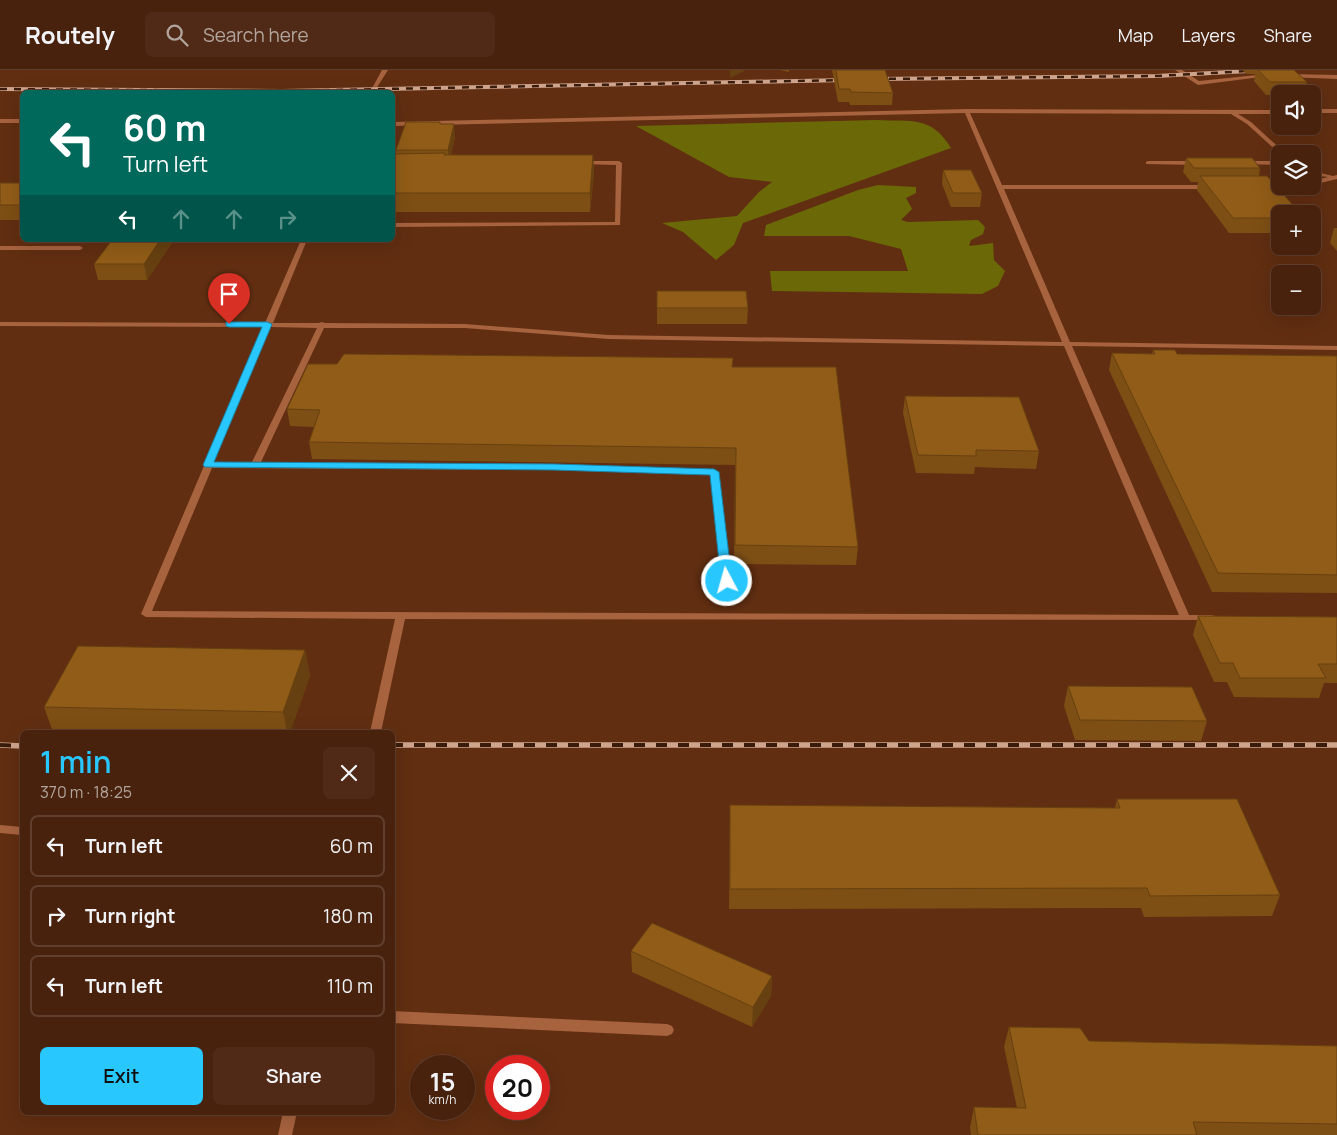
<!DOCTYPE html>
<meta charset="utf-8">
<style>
:root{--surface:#49220d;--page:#502a16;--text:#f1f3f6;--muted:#b1a49d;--line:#613f2e;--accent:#28c8ff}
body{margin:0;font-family:Manrope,sans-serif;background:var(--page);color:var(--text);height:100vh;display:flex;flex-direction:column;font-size:19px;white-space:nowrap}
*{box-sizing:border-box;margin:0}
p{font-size:16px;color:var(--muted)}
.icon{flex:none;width:28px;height:28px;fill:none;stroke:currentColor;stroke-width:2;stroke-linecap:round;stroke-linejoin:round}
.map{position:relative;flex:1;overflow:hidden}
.details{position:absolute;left:20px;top:660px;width:375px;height:385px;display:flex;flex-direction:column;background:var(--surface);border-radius:8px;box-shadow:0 5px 20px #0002,0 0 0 1px var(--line)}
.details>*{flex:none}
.banner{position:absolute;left:20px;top:20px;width:375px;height:152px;border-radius:8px;box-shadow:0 5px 20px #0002,0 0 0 1px var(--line);background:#00695c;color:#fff;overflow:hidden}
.controls{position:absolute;left:1271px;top:15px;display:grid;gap:10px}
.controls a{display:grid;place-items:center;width:50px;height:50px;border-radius:8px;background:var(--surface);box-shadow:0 5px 20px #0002,0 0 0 1px var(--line);font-size:25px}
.speed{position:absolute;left:410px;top:985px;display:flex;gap:10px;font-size:25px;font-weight:700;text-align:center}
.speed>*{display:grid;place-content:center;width:65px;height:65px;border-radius:50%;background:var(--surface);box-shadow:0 5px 20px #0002,0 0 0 1px var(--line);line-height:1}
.speed small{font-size:12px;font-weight:400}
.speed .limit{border:8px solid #d22;background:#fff;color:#111}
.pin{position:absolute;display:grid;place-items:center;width:42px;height:42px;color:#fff;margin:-51px -21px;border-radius:50% 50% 50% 0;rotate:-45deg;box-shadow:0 0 5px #0007}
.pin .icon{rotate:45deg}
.me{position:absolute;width:55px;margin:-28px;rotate:354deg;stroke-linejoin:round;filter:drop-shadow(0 0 4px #0008)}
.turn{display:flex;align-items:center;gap:18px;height:105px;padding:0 20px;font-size:22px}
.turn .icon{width:65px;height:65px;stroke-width:2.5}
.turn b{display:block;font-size:35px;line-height:42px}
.lanes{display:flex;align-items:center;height:48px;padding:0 20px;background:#0003;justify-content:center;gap:25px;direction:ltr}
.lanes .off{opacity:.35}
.round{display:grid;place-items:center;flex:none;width:52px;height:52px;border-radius:8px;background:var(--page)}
.headline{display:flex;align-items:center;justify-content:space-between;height:85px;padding:0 20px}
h1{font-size:30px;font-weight:600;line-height:38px;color:var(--accent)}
.action{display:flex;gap:10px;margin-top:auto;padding:10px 20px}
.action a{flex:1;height:58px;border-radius:8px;background:var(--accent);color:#111;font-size:20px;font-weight:600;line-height:58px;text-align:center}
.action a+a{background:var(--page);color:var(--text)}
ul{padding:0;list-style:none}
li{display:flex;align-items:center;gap:15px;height:62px;margin:0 10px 8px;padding:0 10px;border:2px solid var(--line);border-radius:8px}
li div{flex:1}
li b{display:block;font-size:19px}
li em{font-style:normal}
header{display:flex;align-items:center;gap:30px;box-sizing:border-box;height:70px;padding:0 25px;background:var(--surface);border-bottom:1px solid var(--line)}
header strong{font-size:24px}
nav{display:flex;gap:28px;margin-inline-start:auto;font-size:18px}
.search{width:350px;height:45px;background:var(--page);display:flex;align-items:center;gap:12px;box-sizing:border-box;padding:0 18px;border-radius:8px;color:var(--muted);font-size:19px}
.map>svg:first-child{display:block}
.green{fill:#6b6807}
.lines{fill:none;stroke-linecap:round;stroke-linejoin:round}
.lane{fill:#a7623e;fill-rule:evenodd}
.street{fill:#a7623e;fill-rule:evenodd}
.rail-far1-casing{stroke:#cfa48d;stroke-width:4}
.rail-casing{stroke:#cfa48d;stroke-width:5.5}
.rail-far1{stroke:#391c0c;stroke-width:2.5;stroke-dasharray:7;stroke-linecap:butt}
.rail{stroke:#391c0c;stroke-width:4;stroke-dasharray:11;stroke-linecap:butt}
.wall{fill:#7d4f14}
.shaded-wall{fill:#664010}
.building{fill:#915c17;stroke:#664010}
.route{fill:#28c8ff;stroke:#1a82a6}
</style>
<header>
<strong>Routely</strong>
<div class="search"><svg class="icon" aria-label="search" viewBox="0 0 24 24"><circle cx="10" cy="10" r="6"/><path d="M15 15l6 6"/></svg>Search here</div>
<nav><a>Map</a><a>Layers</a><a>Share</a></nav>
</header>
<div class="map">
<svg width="1337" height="1065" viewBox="0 0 1337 1065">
<rect width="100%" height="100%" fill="#612e11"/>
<!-- green -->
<path class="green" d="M877,50C911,52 931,45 951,78L743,153L734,175L716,190L683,162L662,153L737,146L759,122L772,112L729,107L636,56Z
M878,115L916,117V123L906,128L912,139L901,150L908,152L978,150L985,157L983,164L971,170L969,176L993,173L994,190L1005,201L998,216L982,224L772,221L770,201H908L901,179L849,166H764L766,155L858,120Z"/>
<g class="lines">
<!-- lane -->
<path class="lane" d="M382,0H388L374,22H370Z
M1175,0H1182L1199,11L1266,4L1269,6L1198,15Z
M1288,4L1337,5V9L1286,7V5Z
M967,39L1280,40V44H1238L1251,52L1286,84H1280L1247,54L1231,44L970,43L1002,115H1211L1214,117L1211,119H1004L1070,272L1337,276V280L1072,276L1189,545H1211L1215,546L1216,548L1215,550L405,549L381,662H370L395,549L146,547L141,544L263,257L0,256V252L265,253L301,170H307L273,253H319L322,252L325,253L465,254L608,265L1062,272L965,43L392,56V52ZM271,257L317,258L252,392H214ZM324,258H465L608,269L1064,276L1179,545L152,541L212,398L554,400L710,405L722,511L727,514L732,511L717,400L554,394L261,392Z
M1312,39H1337V43H1312Z
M0,49H22V53H0Z
M581,91H619L622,93L620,155L392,157V153L615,152L616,95L579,94L578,93Z
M1148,91H1197L1200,93L1197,95L1146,94V92Z
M1244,91H1280V95L1242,94V92Z
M1312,101L1333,106L1337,105V109L1312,115V111L1328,107L1312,105Z
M1280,115V116H1305L1302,118L1266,119L1263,117L1266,115Z
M0,176H80L83,178L80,180H0Z
M0,755L22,757V765L0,763Z
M392,941L667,954L672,956L674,960L672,964L667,966L392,953Z"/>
<!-- street -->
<path class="street" d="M283,1042H297L292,1065H278Z"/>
<defs>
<path id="rail-far1" d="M875,9L1157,6L1266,0
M0,19L282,21L847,10"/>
<path id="rail" d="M0,675L22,676
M392,675H1337"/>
</defs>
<!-- rail-far1 casing -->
<use href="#rail-far1" class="rail-far1-casing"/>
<!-- rail casing -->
<use href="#rail" class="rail-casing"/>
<!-- rail-far1 -->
<use href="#rail-far1" class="rail-far1"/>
<!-- rail -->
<use href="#rail" class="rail"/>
</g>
<!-- wall -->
<path class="wall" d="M780,0H789V2Z
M832,0H885L893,23L892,35H850L849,32H838Z
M1242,0H1294L1307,12L1304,24H1280V25H1266L1254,11L1255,4H1247Z
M440,54L455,67L451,85H593L594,103L590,142H392V84H396V80Z
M1186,88L1260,98L1259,106L1280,144V163H1229L1197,120L1198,112H1191L1183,102Z
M943,100L982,123L980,137H951L942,114Z
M0,113H22V150H0Z
M1334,158H1337V181L1330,173Z
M174,170L147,210H98L94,194Z
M657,221L748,238L747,254H657Z
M1153,280L1177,284L1337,286V523L1212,522L1109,300L1112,283L1152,284Z
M733,297L858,477L856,495L734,494L735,395L312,389L309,372L314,357L290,356L287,339Z
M905,326L1039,381L1036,399L975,397L974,404L916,403L903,343Z
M1198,546L1337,547V613H1324L1319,628L1234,627L1227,612H1214L1193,565Z
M305,580L310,606L290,662H53L44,637Z
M1068,616L1207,651L1201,671L1075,670L1064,636Z
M1117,729L1280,825L1272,846L1144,847L1141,838L729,839L730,735L1115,738Z
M631,881L772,906L771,926L752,957L632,902Z
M1009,957L1089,971L1337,976V1065H971L970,1058L974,1037L1017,1038L1004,977Z"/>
<!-- shaded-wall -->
<path class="shaded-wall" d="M730,0H746L730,8Z
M454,54L455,67L449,93L448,80Z
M593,85L594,103L590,142V123Z
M160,170H174L147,210L144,194Z
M305,580L310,606L290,662H287L283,642Z
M772,906L771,926L752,957L753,937Z"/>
<!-- building -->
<path class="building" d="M836,0H885L893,23L851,22L850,19H839Z
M1258,0H1294L1307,12H1270Z
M406,52H440V54H454L448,80H396Z
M445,83L444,85H593L590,123H392L393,84Z
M1186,88H1252L1260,98H1194Z
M943,100H971L982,123H953Z
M1200,106H1267L1301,144H1280V148H1233Z
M0,113H22V135H0Z
M112,170H160L144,194H94Z
M657,221H746L748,238H657Z
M1153,280H1175L1177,284L1337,286V505L1218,503L1112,283L1155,284Z
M344,284L733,288L732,297H836L858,477L735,475L736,378L309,372L320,340L287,339L308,294H337Z
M905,326L1019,327L1039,381L976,380V386L918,385Z
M1198,546L1337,547V594H1318L1326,608H1240L1233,593H1220Z
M78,576L305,580L283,642L44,637Z
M1068,616L1192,617L1207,651L1080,650Z
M1117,729H1237L1280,825L1150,826L1147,818L730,819V735L1120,738Z
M652,853L772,906L753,937L631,881Z
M1009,957L1080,958L1089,971L1337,976V1054L1193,1052L1197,1065H978L974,1037L1026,1038Z"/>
<!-- route -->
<path class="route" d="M226,252H267L272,254L214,392L554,394L714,399L719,402L732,511L727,515L721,511L710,405L554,400L205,397L203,395L262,257H229L226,256Z"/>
</svg>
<div class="controls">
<a><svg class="icon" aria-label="sound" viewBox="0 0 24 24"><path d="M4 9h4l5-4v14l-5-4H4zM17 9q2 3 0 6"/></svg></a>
<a><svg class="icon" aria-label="layers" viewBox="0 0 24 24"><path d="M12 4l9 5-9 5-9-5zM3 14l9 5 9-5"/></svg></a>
<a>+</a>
<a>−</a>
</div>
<div class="speed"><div>15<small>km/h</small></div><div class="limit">20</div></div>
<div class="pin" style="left:229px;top:254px;background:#d93025"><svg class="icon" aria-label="arrive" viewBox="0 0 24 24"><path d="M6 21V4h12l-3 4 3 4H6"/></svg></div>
<svg class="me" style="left:727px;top:511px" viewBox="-20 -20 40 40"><circle r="17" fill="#28c8ff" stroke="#fff" stroke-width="3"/><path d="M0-11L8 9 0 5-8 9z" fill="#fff"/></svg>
<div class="banner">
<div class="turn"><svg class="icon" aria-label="left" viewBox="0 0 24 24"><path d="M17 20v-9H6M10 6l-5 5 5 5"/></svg><div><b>60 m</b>Turn left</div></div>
<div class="lanes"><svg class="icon" aria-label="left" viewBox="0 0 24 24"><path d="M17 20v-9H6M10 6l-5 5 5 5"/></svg><svg class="icon off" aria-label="ahead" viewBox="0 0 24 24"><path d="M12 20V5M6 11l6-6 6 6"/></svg><svg class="icon off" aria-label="ahead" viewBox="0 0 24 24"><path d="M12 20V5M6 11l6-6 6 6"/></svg><svg class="icon off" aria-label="right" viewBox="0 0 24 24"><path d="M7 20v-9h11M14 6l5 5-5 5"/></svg></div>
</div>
<section class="details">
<div class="headline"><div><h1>1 min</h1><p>370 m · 18:25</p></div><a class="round"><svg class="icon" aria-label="close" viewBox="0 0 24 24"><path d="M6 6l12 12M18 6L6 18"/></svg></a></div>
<ul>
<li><svg class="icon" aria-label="left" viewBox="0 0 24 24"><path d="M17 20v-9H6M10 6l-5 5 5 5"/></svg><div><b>Turn left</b></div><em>60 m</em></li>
<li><svg class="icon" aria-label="right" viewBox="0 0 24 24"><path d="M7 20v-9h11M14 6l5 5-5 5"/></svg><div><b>Turn right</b></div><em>180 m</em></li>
<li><svg class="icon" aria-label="left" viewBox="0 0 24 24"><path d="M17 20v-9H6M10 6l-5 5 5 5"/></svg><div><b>Turn left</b></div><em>110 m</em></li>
</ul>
<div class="action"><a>Exit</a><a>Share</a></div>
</section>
</div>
